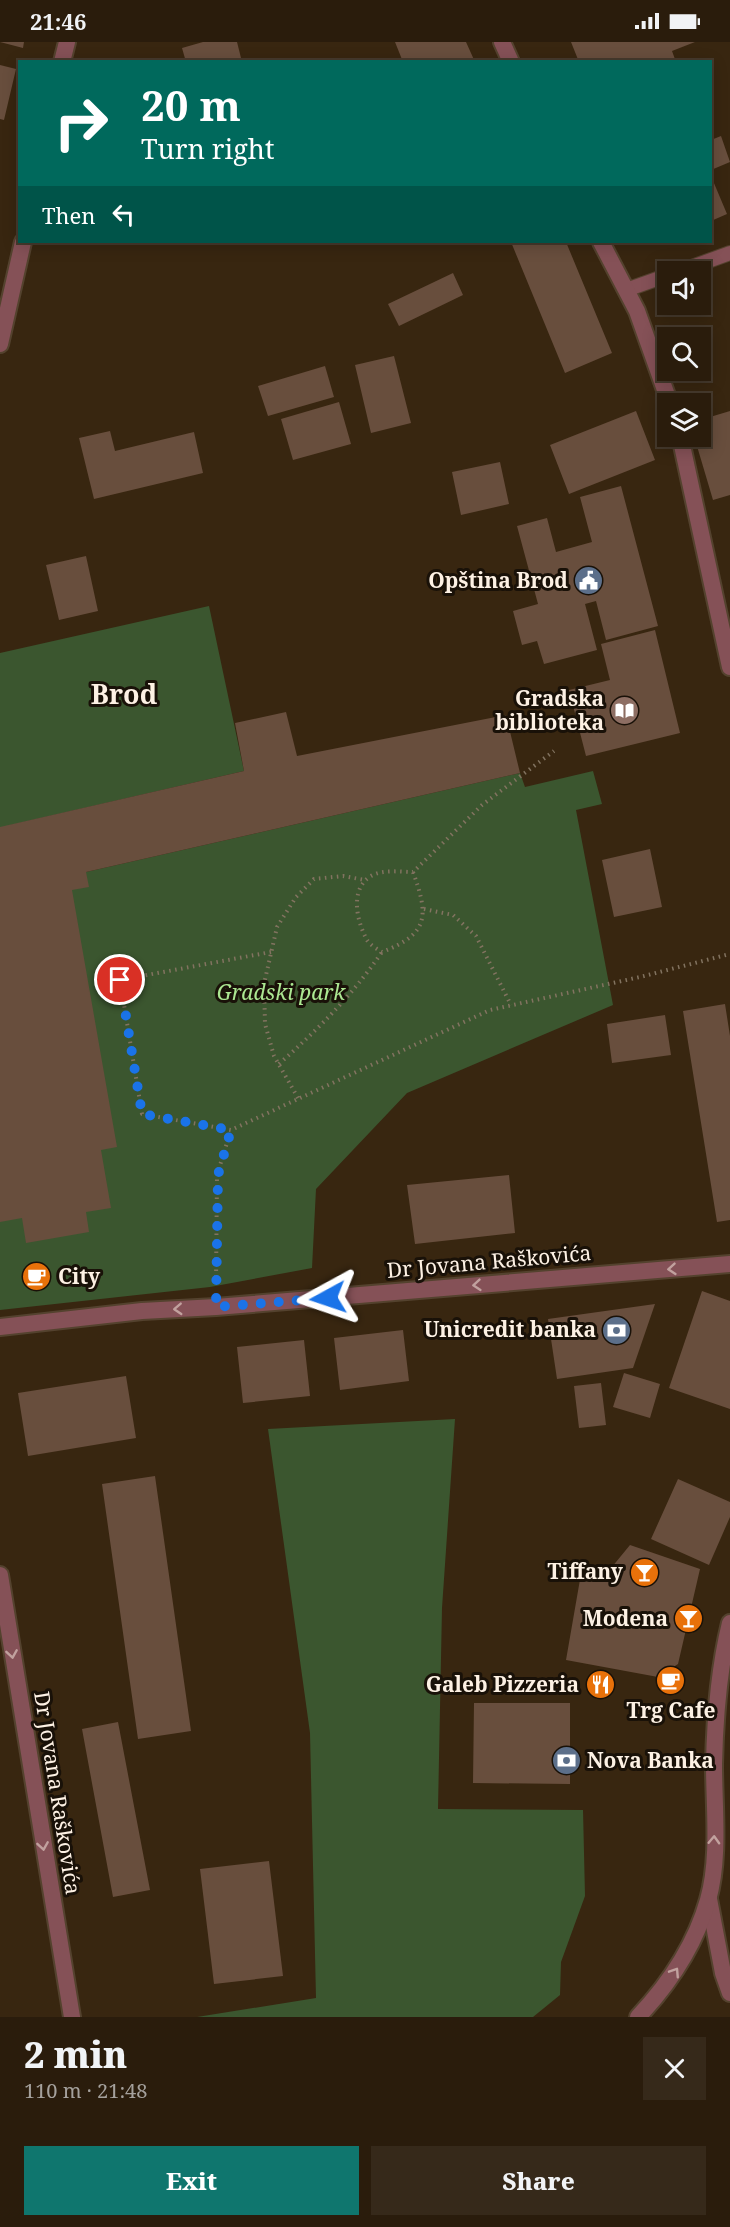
<!DOCTYPE html>
<meta charset="utf-8">
<style>
:root{--surface:#2a1c0c;--page:#36291a;--text:#f1f3f6;--muted:#a5a19d;--line:#463a2d;--accent:#0f766e}
body{margin:0;font-family:"Noto Serif",serif;background:var(--page);color:var(--text);height:100vh;display:flex;flex-direction:column;font-size:22px;white-space:nowrap}
*{box-sizing:border-box;margin:0}
p{font-size:20px;color:var(--muted)}
.icon{flex:none;width:33px;height:33px;fill:none;stroke:currentColor;stroke-width:2;stroke-linecap:round;stroke-linejoin:round}
.map{position:relative;height:1975px;overflow:hidden}
.details{display:flex;flex-direction:column;background:var(--surface);flex:1}
.details>*{flex:none}
.banner{position:absolute;left:18px;top:18px;width:694px;height:183px;border-radius:0px;box-shadow:0 3px 15px #0003,0 0 0 2px var(--line);background:#00695c;color:#fff;overflow:hidden}
.tools{position:absolute;left:657px;top:219px;display:grid;gap:12px}
.tools a{display:grid;place-items:center;width:54px;height:54px;border-radius:0px;background:var(--surface);box-shadow:0 3px 15px #0003,0 0 0 2px var(--line);font-size:30px}
.pin{position:absolute;display:grid;place-items:center;width:51px;height:51px;color:#fff;margin:-26px;border:3px solid #fff;border-radius:50%;box-shadow:0 2px 6px #0007}
.me{position:absolute;width:66px;margin:-33px;rotate:265deg;stroke-linejoin:round;filter:drop-shadow(0 0 4px #0008)}
.turn{display:flex;align-items:center;gap:21px;height:126px;padding:0 24px;font-size:27px}
.turn .icon{width:78px;height:78px;stroke-width:2.5}
.turn b{display:block;font-size:42px;line-height:51px}
.then{display:flex;align-items:center;height:57px;padding:0 24px;background:#0003;gap:12px;font-size:22px}
.round{display:grid;place-items:center;flex:none;width:63px;height:63px;border-radius:0px;background:var(--page)}
.summary{display:flex;align-items:center;justify-content:space-between;height:102px;padding:0 24px}
h1{font-size:36px;font-weight:800;line-height:45px}
.action{display:flex;gap:12px;margin-top:auto;padding:12px 24px}
.action a{flex:1;height:69px;border-radius:0px;background:var(--accent);color:#fff;font-size:24px;font-weight:800;line-height:69px;text-align:center}
.action a+a{background:var(--page);color:var(--text)}
.status{display:flex;justify-content:space-between;align-items:center;height:42px;padding:0 30px;background:var(--surface);direction:ltr}
.status svg{height:16px;fill:currentColor}
.map>svg:first-child{display:block}
.green{fill:#3b562f}
.building{fill:#684e3d}
.lines{fill:none;stroke-linecap:round;stroke-linejoin:round}
.service-casing{stroke:#54422e;stroke-width:16}
.minor-casing{stroke:#54422e;stroke-width:20}
.tertiary-casing{stroke:#54422e;stroke-width:20}
.path{stroke:#827360;stroke-width:4;stroke-dasharray:1.5 4.5;stroke-linecap:butt}
.service{stroke:#855157;stroke-width:14}
.minor{stroke:#855157;stroke-width:16}
.tertiary{stroke:#855157;stroke-width:16}
.oneway{stroke:#c1a19e}
.route{stroke:#1a73e8;stroke-width:10;stroke-dasharray:0 18}
.labels{text-anchor:middle;stroke-width:6;stroke-linejoin:round;paint-order:stroke}
.poi-label{font-size:21px;font-weight:bold;fill:#fdf1e4;stroke:#191108;text-anchor:end}
.park-label{font-size:21px;font-style:italic;fill:#ace792;stroke:#191108}
.street-label{font-size:21px;fill:#fdf1e4;stroke:#191108}
.district-label{font-size:27px;font-weight:bold;fill:#fdf1e4;stroke:#191108}
</style>
<div class="status"><b>21:46</b><svg viewBox="0 0 49 12"><path d="M0 12V9h3v3zM5 12V6h3v6zM10 12V3h3v9zM15 12V0h3v12zM26 1h20v11H26zM47 4h2v5h-2z"/></svg></div>
<div class="map">
<svg width="730" height="1975" viewBox="0 0 730 1975">
<rect width="100%" height="100%" fill="#382610"/>
<!-- green -->
<path class="green" d="M209,564L244,729L11,783L22,842L86,830L520,731L525,745L593,729L602,762L576,768L613,963L407,1051L316,1147L312,1226L210,1245L0,1268V611Z
M455,1377L442,1566L438,1767L583,1768L585,1854L561,1920L560,1953L533,1975H197L316,1956L310,1691L268,1387Z"/>
<!-- building -->
<path class="building" d="M0,0H24L23,6Z
M203,0H237L242,20H186L182,6Z
M395,0H466L475,20H403Z
M571,0H695L672,9L676,20H579Z
M0,23L16,27L4,78L0,77Z
M721,94L730,120L711,128V98Z
M711,134L727,172L711,179Z
M511,200H566L612,311L565,331Z
M453,231L463,253L399,284L388,262Z
M394,314L411,381L371,391L355,323Z
M325,324L334,355L268,374L258,344Z
M339,360L351,402L293,418L281,377Z
M636,369L655,418L569,452L550,403Z
M730,369V453L713,458L694,394H700V378Z
M110,389L115,409L194,390L203,431L94,457L79,396Z
M500,420L509,462L461,473L452,430Z
M621,444L658,584L606,598L596,559L585,562L597,608L544,622L537,599L522,603L513,569L538,562L517,484L547,476L556,510L592,500L580,455Z
M86,514L98,569L59,578L46,523Z
M655,588L680,691L586,714L569,648L610,638L601,602Z
M286,670L297,714L506,673L520,731L86,830L89,845L72,848L117,1105L101,1108L111,1166L86,1170L89,1190L26,1201L22,1176L0,1180V785L244,729L235,681Z
M650,807L662,865L614,875L602,818Z
M725,962L730,994V1178L717,1180L683,969Z
M665,973L671,1013L612,1021L607,982Z
M509,1133L515,1191L415,1202L407,1143Z
M702,1249L730,1259V1367L669,1346Z
M655,1262L633,1326L557,1337L548,1277Z
M403,1288L409,1339L340,1348L334,1296Z
M304,1298L310,1354L243,1361L237,1305Z
M624,1331L660,1342L650,1376L613,1365Z
M126,1334L136,1396L28,1414L18,1351Z
M601,1341L606,1383L579,1386L574,1344Z
M155,1434L191,1689L138,1697L102,1442Z
M678,1437L730,1460V1475L709,1523L651,1497Z
M630,1503L700,1527L678,1622L658,1635L566,1618L582,1526L607,1531Z
M474,1661H570V1742L473,1741Z
M118,1680L150,1848L113,1855L82,1687Z
M269,1819L283,1934L214,1942L200,1827Z"/>
<g class="lines">
<defs>
<path id="service" d="M678,230L730,211
M626,248L668,233"/>
<path id="minor" d="M62,20L67,0
M0,302L23,200
M709,1857L723,1931L730,1951"/>
<path id="tertiary" d="M502,0L511,20
M601,200L637,269L670,362
M680,394L730,625
M0,1285L142,1269L216,1265L730,1222
M0,1533L72,1975
M638,1975C670,1941 695,1904 708,1858C720,1816 714,1766 714,1722C715,1675 719,1626 730,1581"/>
</defs>
<!-- service casing -->
<use href="#service" class="service-casing"/>
<!-- minor casing -->
<use href="#minor" class="minor-casing"/>
<!-- tertiary casing -->
<use href="#tertiary" class="tertiary-casing"/>
<!-- path -->
<path class="path" d="M413,830C429,874 429,892 382,910C377,907 370,903 367,898C357,880 349,847 371,834C383,827 400,830 413,830L482,763L554,709
M424,867L453,873L476,894L511,963
M271,910L120,938L142,1072L231,1088L490,968L640,935L730,912
M279,1022C319,986 351,955 382,910
M298,1056L274,1014L265,982L264,942L277,885L296,855L314,837L343,834L365,838
M216,1241L217,1133L231,1088"/>
<!-- service -->
<use href="#service" class="service"/>
<!-- minor -->
<use href="#minor" class="minor"/>
<!-- tertiary -->
<use href="#tertiary" class="tertiary"/>
</g>
<!-- one-way arrows -->
<defs><path id="oneway-chevron" d="M-2-3.5L2.5 0L-2 3.5" fill="none" stroke-width="1.6" stroke-linecap="round" stroke-linejoin="round" transform="scale(1.5)"/></defs>
<g class="oneway">
<use href="#oneway-chevron" transform="translate(672 1227) rotate(175)"/>
<use href="#oneway-chevron" transform="translate(477 1243) rotate(175)"/>
<use href="#oneway-chevron" transform="translate(178 1267) rotate(177)"/>
<use href="#oneway-chevron" transform="translate(12 1612) rotate(81)"/>
<use href="#oneway-chevron" transform="translate(714 1798) rotate(-88)"/>
<use href="#oneway-chevron" transform="translate(43 1804) rotate(81)"/>
<use href="#oneway-chevron" transform="translate(675 1930) rotate(-57)"/>
</g>
<g class="lines">
<!-- route -->
<path class="route" d="M120,938L142,1072L231,1088L218,1133L216,1265L328,1256"/>
</g>
<!-- icons -->
<defs>
<symbol id="civic-disc" viewBox="-11 -11 22 22"><circle r="9.5" fill="#5c6f8a" stroke="#191108"/><path d="M-.6-6.5H3V-4.5H.6V-3L4-1V1h2V6H-6V1h2V-1L-.6-3ZM-1.2 2.5V6h2.4V2.5Z" fill="#fff"/></symbol>
<symbol id="library-disc" viewBox="-11 -11 22 22"><circle r="9.5" fill="#8d6e63" stroke="#191108"/><path d="M-6-4Q-3-5.5-.7-3.5V5Q-3 3-6 4ZM6-4Q3-5.5 .7-3.5V5Q3 3 6 4Z" fill="#fff"/></symbol>
<symbol id="cafe-disc" viewBox="-11 -11 22 22"><circle r="9.5" fill="#e8710a" stroke="#191108"/><path d="M-5.5-4.5H6V0H3Q3 3.5 0 3.5H-2.5Q-5.5 3.5-5.5 0ZM3-3.2v2h1.7v-2ZM-6 4.5H4V6H-6Z" fill="#fff"/></symbol>
<symbol id="bank-disc" viewBox="-11 -11 22 22"><circle r="9.5" fill="#5c6f8a" stroke="#191108"/><path d="M-6-4H6V4H-6ZM0-2.3a2.3 2.3 0 1 0 0 4.6a2.3 2.3 0 1 0 0-4.6Z" fill="#fff"/></symbol>
<symbol id="bar-disc" viewBox="-11 -11 22 22"><circle r="9.5" fill="#e8710a" stroke="#191108"/><path d="M-6-5H6L.8 .8V4.5H3.5V6h-7V4.5H-.8V.8Z" fill="#fff"/></symbol>
<symbol id="restaurant-disc" viewBox="-11 -11 22 22"><circle r="9.5" fill="#e8710a" stroke="#191108"/><path d="M-5-6h1v4h1v-4h1v4h1v-4h1v5L-1.5 .5V6h-2V.5L-5-1ZM5-6V6H3V1.5H1.5Q1.5-4 5-6Z" fill="#fff"/></symbol>
</defs>
<g fill-rule="evenodd">
<use href="#civic-disc" x="572" y="522" width="33" height="33"/>
<use href="#library-disc" x="608" y="652" width="33" height="33"/>
<use href="#cafe-disc" x="20" y="1218" width="33" height="33"/>
<use href="#bank-disc" x="600" y="1272" width="33" height="33"/>
<use href="#bar-disc" x="628" y="1514" width="33" height="33"/>
<use href="#bar-disc" x="672" y="1560" width="33" height="33"/>
<use href="#cafe-disc" x="654" y="1622" width="33" height="33"/>
<use href="#restaurant-disc" x="584" y="1626" width="33" height="33"/>
<use href="#bank-disc" x="550" y="1702" width="33" height="33"/>
</g>
<g class="labels">
<!-- poi labels -->
<g class="poi-label">
<text x="568" y="546">Opština Brod</text>
<text x="604" y="664">Gradska<tspan x="604" dy="24">biblioteka</tspan></text>
<text x="58" y="1242" text-anchor="start">City</text>
<text x="596" y="1295">Unicredit banka</text>
<text x="623" y="1537">Tiffany</text>
<text x="668" y="1584">Modena</text>
<text x="579" y="1650">Galeb Pizzeria</text>
<text x="671" y="1676" text-anchor="middle">Trg Cafe</text>
<text x="587" y="1726" text-anchor="start">Nova Banka</text>
</g>
<!-- park labels -->
<g class="park-label">
<text x="281" y="958">Gradski park</text>
</g>
<!-- street labels -->
<g class="street-label">
<text transform="translate(489 1220) rotate(-5)" y="7">Dr Jovana Raškovića</text>
<text transform="translate(57 1751) rotate(81)" y="7">Dr Jovana Raškovića</text>
</g>
<!-- district labels -->
<g class="district-label">
<text x="124" y="662">Brod</text>
</g>
</g>
</svg>
<div class="tools">
<a><svg class="icon" aria-label="sound" viewBox="0 0 24 24"><path d="M4 9h4l5-4v14l-5-4H4zM17 9q2 3 0 6"/></svg></a>
<a><svg class="icon" aria-label="search" viewBox="0 0 24 24"><circle cx="10" cy="10" r="6"/><path d="M15 15l6 6"/></svg></a>
<a><svg class="icon" aria-label="layers" viewBox="0 0 24 24"><path d="M12 4l9 5-9 5-9-5zM3 14l9 5 9-5"/></svg></a>
</div>
<div class="pin" style="left:120px;top:938px;background:#d93025"><svg class="icon" aria-label="arrive" viewBox="0 0 24 24"><path d="M6 21V4h12l-3 4 3 4H6"/></svg></div>
<svg class="me" style="left:328px;top:1256px" viewBox="-20 -20 40 40"><path d="M0-17L14 15 0 8-14 15z" fill="#1a73e8" stroke="#fff" stroke-width="4"/></svg>
<div class="banner">
<div class="turn"><svg class="icon" aria-label="right" viewBox="0 0 24 24"><path d="M7 20v-9h11M14 6l5 5-5 5"/></svg><div><b>20 m</b>Turn right</div></div>
<div class="then">Then<svg class="icon" aria-label="left" viewBox="0 0 24 24"><path d="M17 20v-9H6M10 6l-5 5 5 5"/></svg></div>
</div>
</div>
<section class="details">
<div class="summary"><div><h1>2 min</h1><p>110 m · 21:48</p></div><a class="round"><svg class="icon" aria-label="close" viewBox="0 0 24 24"><path d="M6 6l12 12M18 6L6 18"/></svg></a></div>
<div class="action"><a>Exit</a><a>Share</a></div>
</section>
